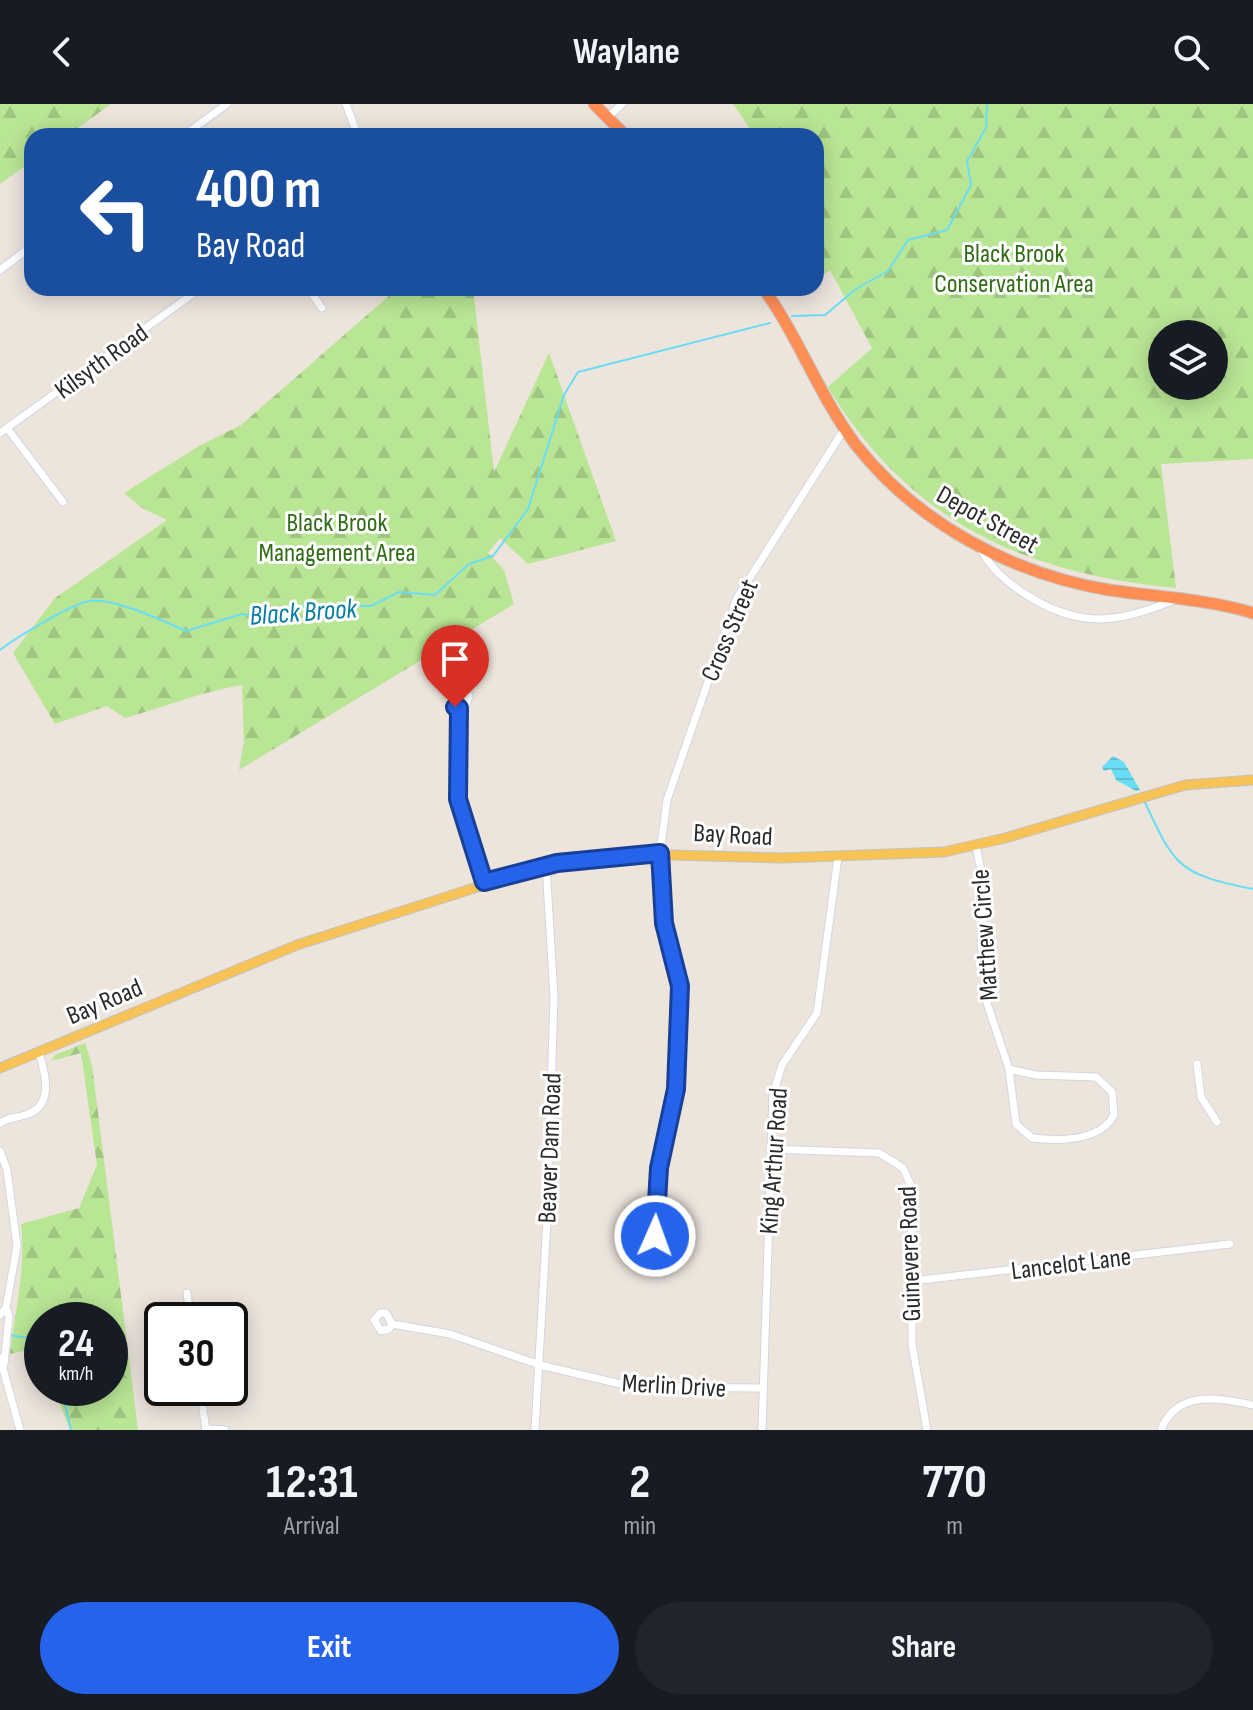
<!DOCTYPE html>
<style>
:root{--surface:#171b24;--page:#20242c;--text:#f1f3f6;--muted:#9ea1a6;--accent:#2563eb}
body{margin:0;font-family:"Sofia Sans Condensed",sans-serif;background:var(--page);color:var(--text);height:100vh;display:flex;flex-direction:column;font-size:30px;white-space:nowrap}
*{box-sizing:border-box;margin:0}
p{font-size:26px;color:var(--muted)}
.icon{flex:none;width:44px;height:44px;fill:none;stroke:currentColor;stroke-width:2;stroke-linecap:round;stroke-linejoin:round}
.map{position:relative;height:1326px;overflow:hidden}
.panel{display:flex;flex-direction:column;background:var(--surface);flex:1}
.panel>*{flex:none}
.top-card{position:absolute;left:24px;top:24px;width:800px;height:168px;border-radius:24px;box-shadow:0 4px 20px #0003;background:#1a4fa0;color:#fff;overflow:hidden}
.tools{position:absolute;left:1148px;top:216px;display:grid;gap:16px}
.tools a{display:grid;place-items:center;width:80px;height:80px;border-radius:50%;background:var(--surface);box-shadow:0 4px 20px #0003;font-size:40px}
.speed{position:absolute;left:24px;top:1198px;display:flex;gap:16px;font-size:40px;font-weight:700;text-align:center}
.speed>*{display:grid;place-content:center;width:104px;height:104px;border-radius:50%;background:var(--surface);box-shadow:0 4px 20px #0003;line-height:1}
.speed small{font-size:20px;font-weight:400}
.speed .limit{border:4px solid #111;border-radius:12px;background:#fff;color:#111}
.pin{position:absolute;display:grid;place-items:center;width:68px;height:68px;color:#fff;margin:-82px -34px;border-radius:50% 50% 50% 0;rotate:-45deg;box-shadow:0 0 8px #0007}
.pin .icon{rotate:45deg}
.me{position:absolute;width:88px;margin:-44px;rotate:2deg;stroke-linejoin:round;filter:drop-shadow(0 0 6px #0008)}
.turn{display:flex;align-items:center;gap:28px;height:168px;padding:0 40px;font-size:36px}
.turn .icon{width:104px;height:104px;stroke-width:2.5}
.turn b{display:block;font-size:56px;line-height:68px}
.eta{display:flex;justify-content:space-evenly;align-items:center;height:136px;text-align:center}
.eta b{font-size:48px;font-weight:700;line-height:56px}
.cta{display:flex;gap:16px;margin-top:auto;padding:16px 40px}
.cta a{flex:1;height:92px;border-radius:48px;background:var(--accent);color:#fff;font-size:32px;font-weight:700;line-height:92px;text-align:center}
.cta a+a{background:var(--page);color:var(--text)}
header{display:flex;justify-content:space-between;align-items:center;height:104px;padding:0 40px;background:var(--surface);font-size:36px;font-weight:700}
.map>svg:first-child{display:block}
.forest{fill:url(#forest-firs);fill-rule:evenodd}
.water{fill:url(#water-rules)}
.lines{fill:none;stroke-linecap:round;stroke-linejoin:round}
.stream{stroke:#69ddf4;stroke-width:2}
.minor-casing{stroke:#d1d6e4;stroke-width:9}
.major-casing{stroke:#c3c3c3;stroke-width:11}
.highway-casing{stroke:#c3c3c3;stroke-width:13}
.minor{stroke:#fff;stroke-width:7}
.major{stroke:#f7c256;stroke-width:9}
.highway{stroke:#ff8e55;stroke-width:11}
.route-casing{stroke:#184099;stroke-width:20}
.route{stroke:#2563eb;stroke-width:14}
.labels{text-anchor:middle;stroke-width:6;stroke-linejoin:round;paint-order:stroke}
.park-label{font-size:26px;fill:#306b16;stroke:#fff}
.street-label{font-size:26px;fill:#2a2a2a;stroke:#fff}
.water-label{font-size:28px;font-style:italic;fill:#077ca2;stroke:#fff}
</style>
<header><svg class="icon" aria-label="back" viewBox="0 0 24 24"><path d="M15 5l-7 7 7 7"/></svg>Waylane<svg class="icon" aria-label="search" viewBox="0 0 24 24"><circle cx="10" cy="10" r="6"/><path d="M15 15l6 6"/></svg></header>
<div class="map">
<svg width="1253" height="1326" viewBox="0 0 1253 1326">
<defs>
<pattern id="forest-firs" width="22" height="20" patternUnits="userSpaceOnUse" patternTransform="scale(2)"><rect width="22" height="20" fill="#b9e695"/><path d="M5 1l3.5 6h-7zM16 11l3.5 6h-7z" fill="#9fc581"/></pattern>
<pattern id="water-rules" width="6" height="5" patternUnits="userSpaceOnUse" patternTransform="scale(2)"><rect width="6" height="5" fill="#69ddf4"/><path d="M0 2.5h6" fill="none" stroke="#5bbed1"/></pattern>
</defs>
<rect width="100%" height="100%" fill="#ede4dc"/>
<!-- forest -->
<path class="forest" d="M0,0H111L67,32H32V57L0,80Z
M733,0H1253V355L1161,360L1176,484C1024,469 909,418 828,283L872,244L830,166L816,176V32H755ZM1214,230V282H1162V230Z
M398,184H473L494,368L549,249L616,437L528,460L500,434L488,449L504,466L514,500L239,666L244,636L242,581C201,588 164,603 125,614L107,602L55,620L13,549L55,494L167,416L142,404L124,389L199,342L241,321Z
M85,939L92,961L138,1326H70L54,1284H110V1216H42V1254L38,1244L10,1250C15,1206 26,1165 21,1120L79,1104L97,1061L81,949L51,957L55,951Z"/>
<!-- water -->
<path class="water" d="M1113,652L1124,658L1140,686L1136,687L1116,676L1111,665L1104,667L1102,663Z"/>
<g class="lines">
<!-- stream -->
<path class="stream" d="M792,212L825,211L856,185L888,167L908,136L947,126L971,81L967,57L986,24L987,0
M0,546C17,533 70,501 89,497C112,493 164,517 186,527L242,510L265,514L309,501L371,502L399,488L435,491L469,460L493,452L528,405L564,291L578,268L770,219
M1144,696C1175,764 1179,770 1253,785
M9,1231L34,1235L42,1242
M61,1284L71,1326"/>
<defs>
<path id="minor" d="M346,0L358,32
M608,13L622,0
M183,32L227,0
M0,166L32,142
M308,184L322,204
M7,324L63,398
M0,329L201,184
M980,444C991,464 1003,475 1022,488C1076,524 1115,521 1174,496
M459,604L450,599L449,591L460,583L469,592L466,601L459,604L458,695L484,778
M976,742L985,787L981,839L987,899L1009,965L1016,1020L1032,1034C1059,1037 1100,1038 1114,1011L1112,988L1096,973L1036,971L1009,965
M1197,960L1201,993L1217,1018
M0,1019C8,1014 15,1014 25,1011C54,1003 46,971 39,949
M770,1045L879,1049L903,1064L912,1084V1240L927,1326
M0,1047L7,1066L17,1142L6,1204L0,1211
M657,1145L665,1146L672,1156L668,1167L660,1170L650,1165C645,1156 647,1148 657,1145L658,1073L676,985L680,882L663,812L659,757L667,696L737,494L845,324
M912,1177L1230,1140
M187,1189L191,1216
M392,1220L389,1225L381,1227L374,1216L380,1209H386L392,1220L450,1230L540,1261L633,1283L763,1284
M0,1254L20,1326
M4,1260L9,1212L6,1204
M200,1284L206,1326
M206,1325L225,1326
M535,1326L547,1117L554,893L546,761
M762,1326L773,990L782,961L817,909L838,753
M1161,1326C1177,1285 1219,1294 1253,1301"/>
<path id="major" d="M0,964L297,841L546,761L633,750L782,754L944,748L1005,734L1185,681L1253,676"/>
<path id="highway" d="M594,0L626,32
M763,184C799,233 819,292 856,341C917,419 1012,470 1109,486C1157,493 1206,495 1253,509"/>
</defs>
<!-- minor casing -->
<use href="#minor" class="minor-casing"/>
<!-- major casing -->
<use href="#major" class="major-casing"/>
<!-- highway casing -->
<use href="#highway" class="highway-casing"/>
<!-- minor -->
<use href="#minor" class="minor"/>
<!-- major -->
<use href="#major" class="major"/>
<!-- highway -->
<use href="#highway" class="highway"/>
</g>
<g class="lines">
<defs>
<path id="route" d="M455,603L459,604L458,695L484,778L557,759L660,749L664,819L680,882L676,985L659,1064L655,1132"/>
</defs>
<!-- route casing -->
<use href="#route" class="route-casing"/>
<!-- route -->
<use href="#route" class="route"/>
</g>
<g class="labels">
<!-- park labels -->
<g class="park-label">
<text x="1014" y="158">Black Brook<tspan x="1014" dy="30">Conservation Area</tspan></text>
<text x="337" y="427">Black Brook<tspan x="337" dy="30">Management Area</tspan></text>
</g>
<!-- street labels -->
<g class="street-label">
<text transform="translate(101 257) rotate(-36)" y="9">Kilsyth Road</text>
<text transform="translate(988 415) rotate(29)" y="9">Depot Street</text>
<text transform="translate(729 526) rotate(-67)" y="9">Cross Street</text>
<text transform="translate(733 730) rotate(3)" y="9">Bay Road</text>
<text transform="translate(984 831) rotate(-94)" y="9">Matthew Circle</text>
<text transform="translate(104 897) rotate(-23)" y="9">Bay Road</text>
<text transform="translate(549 1044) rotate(-88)" y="9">Beaver Dam Road</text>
<text transform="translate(773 1057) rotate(-86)" y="9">King Arthur Road</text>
<text transform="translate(909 1150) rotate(-92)" y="9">Guinevere Road</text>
<text transform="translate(1071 1159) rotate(-7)" y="9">Lancelot Lane</text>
<text transform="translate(674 1281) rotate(3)" y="9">Merlin Drive</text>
</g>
<!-- water labels -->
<g class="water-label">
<text transform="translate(303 507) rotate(-4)" y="10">Black Brook</text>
</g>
</g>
</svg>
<div class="tools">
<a><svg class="icon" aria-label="layers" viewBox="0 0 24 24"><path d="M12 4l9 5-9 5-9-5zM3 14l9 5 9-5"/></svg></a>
</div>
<div class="speed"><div>24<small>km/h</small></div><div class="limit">30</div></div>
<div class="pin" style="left:455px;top:603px;background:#d93025"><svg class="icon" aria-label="arrive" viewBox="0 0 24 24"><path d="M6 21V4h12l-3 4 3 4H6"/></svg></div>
<svg class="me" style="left:655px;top:1132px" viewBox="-20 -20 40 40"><circle r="17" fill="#2563eb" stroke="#fff" stroke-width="3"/><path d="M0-11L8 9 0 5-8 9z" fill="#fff"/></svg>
<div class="top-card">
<div class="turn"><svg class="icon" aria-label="left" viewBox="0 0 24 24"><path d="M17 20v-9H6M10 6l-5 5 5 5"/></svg><div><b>400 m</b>Bay Road</div></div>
</div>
</div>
<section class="panel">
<div class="eta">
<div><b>12:31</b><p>Arrival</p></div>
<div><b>2</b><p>min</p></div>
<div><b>770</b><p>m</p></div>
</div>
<div class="cta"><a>Exit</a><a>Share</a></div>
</section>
